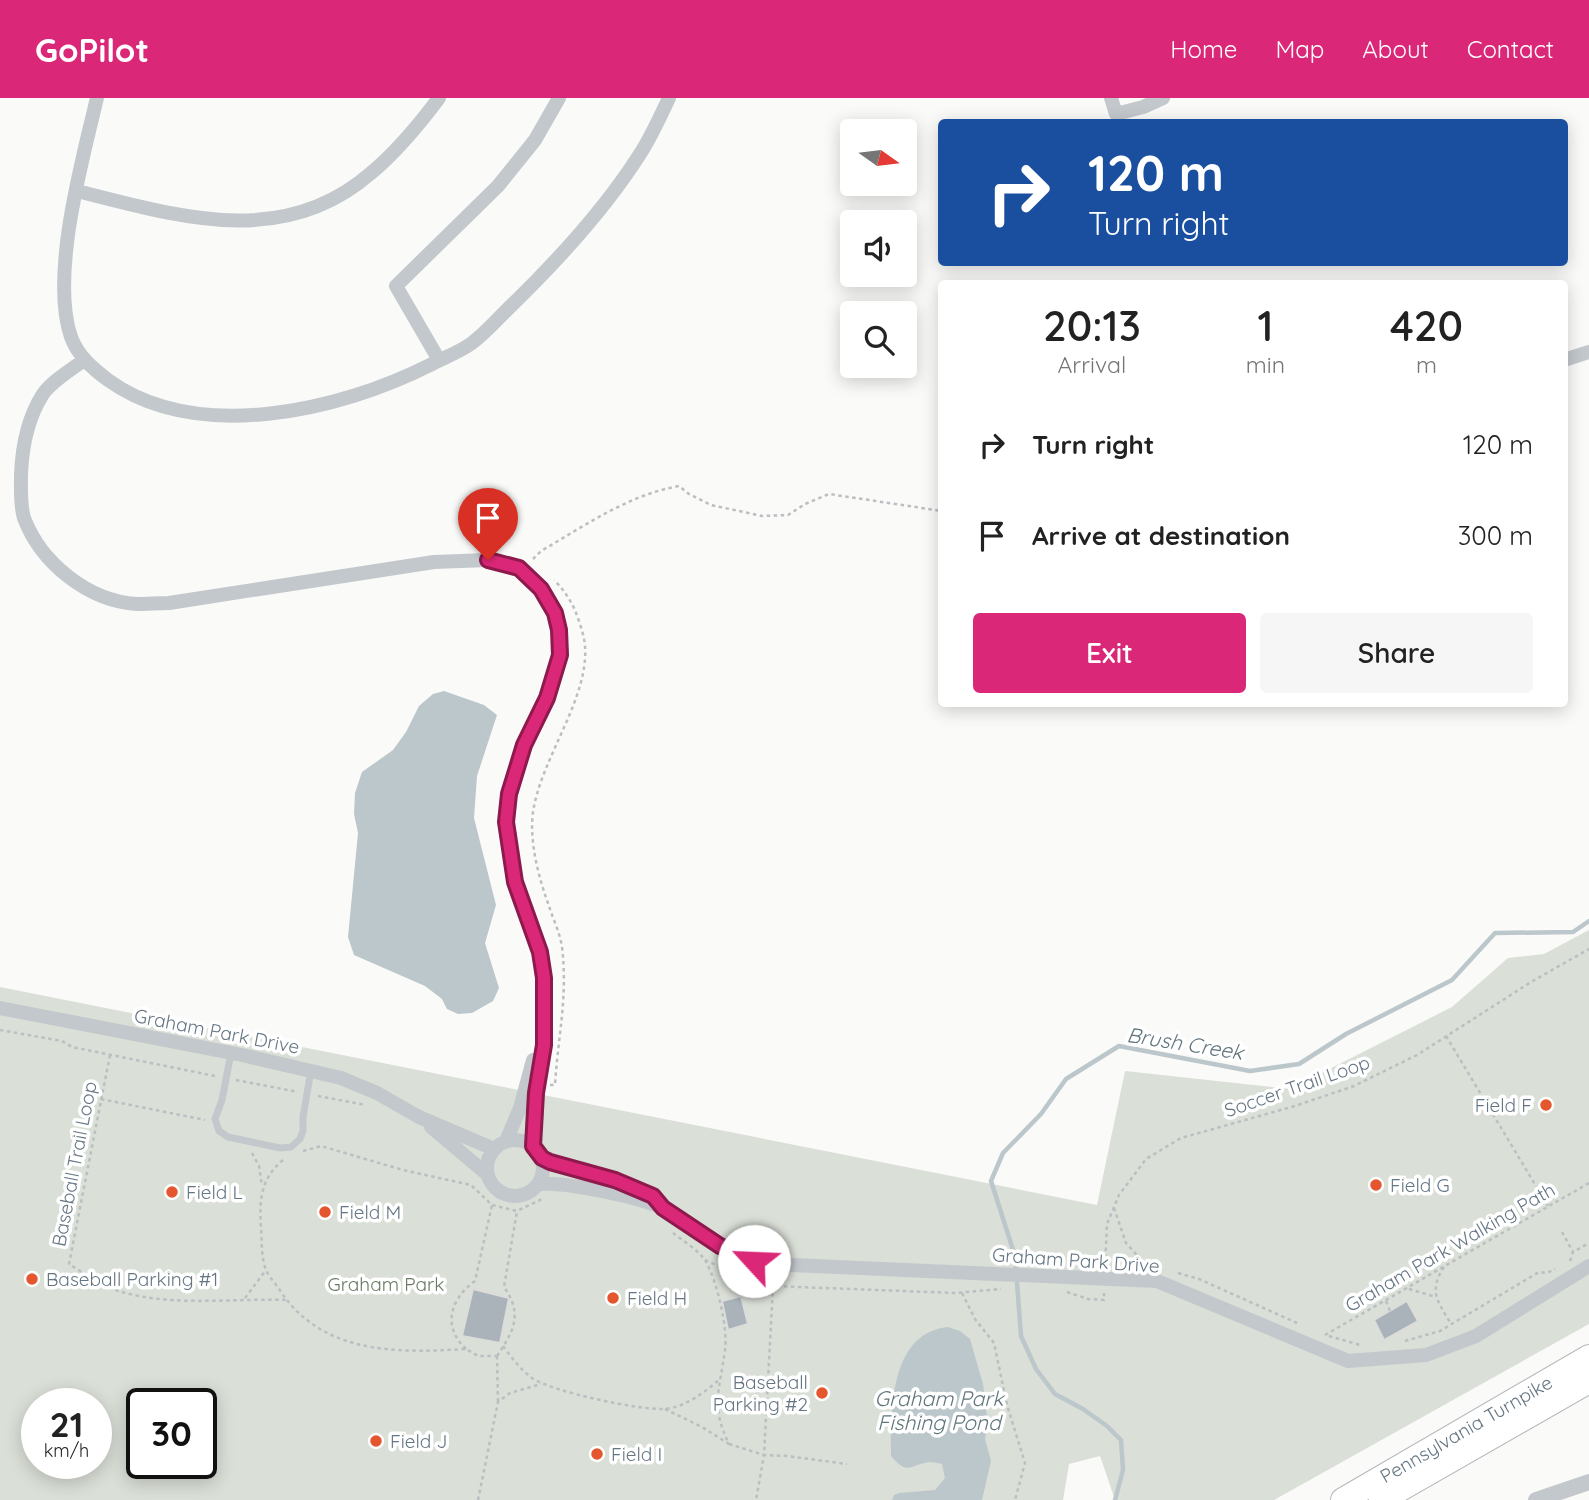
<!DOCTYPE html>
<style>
:root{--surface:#fff;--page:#f6f6f6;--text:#222;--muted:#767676;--accent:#db2777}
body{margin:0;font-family:Quicksand,sans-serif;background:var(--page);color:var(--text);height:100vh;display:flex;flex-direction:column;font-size:26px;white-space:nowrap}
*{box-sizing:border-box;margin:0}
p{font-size:23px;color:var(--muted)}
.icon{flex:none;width:38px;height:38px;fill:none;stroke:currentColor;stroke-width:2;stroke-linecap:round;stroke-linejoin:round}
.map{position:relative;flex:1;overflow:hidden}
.sheet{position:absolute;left:938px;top:182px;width:630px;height:427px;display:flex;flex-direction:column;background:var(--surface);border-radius:7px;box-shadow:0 4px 18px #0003}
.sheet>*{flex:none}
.hud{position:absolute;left:938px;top:21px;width:630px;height:147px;border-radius:7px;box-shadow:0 4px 18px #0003;background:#1a4fa0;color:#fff;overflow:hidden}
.needle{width:46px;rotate:104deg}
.controls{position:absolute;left:840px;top:21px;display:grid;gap:14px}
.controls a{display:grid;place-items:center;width:77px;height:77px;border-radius:7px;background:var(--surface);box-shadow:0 4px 18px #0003;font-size:35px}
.speed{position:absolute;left:21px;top:1290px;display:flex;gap:14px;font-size:35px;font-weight:700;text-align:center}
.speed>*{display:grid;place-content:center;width:91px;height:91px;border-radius:50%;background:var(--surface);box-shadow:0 4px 18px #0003;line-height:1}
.speed small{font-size:18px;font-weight:400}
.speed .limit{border:4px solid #111;border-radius:10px;background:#fff;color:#111}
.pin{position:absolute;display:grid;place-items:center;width:60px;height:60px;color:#fff;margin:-72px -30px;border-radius:50% 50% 50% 0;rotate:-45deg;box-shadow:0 0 7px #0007}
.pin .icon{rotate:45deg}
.me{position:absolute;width:77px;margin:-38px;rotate:295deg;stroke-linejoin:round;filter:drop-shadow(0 0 5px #0008)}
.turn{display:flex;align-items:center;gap:24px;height:147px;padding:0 35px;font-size:32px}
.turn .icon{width:91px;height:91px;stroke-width:2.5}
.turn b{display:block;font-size:49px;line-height:60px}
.eta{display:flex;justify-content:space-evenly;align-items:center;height:119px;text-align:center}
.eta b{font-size:42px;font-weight:600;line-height:49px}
.cta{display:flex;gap:14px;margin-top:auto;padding:14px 35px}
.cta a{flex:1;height:80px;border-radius:7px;background:var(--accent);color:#fff;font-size:28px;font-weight:600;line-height:80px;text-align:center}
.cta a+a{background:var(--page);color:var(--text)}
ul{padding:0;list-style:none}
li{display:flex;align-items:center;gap:21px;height:91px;padding:0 35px}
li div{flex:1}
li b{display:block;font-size:26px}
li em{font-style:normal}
header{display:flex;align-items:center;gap:42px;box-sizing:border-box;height:98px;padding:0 35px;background:var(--accent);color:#fff}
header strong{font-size:33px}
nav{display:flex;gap:38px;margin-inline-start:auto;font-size:24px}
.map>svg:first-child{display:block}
.green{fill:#dadfd7;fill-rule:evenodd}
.water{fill:#bbc7cb}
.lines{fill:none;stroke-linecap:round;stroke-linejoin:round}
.stream{stroke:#bbc7cb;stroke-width:4.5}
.building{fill:#aab3b9;stroke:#dcdcda;stroke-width:2}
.motorway-casing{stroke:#b4b9bd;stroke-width:26}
.path{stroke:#bbbfc2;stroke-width:2.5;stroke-dasharray:3.5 3.5;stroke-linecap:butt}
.service{stroke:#c3c8cc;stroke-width:7}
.minor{stroke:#c3c8cc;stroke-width:14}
.tertiary{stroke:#c3c8cc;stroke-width:16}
.motorway{stroke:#fff;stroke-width:24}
.route-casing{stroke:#8e194d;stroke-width:18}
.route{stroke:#db2777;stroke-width:12}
.poi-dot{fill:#e4572e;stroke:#fff;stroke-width:2.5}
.labels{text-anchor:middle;stroke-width:7;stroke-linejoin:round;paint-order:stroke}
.street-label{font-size:19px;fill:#657683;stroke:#fff}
.poi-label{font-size:19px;fill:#657683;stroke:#fff;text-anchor:start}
.park-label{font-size:19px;fill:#687a64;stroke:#fff}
.water-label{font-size:21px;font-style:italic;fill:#60757c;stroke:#fff}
</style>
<header>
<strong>GoPilot</strong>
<nav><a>Home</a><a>Map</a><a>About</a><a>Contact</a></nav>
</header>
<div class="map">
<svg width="1589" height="1402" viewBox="0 0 1589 1402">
<rect width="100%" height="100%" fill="#fafaf8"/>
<!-- green -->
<path class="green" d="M1589,832V1226L1274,1402H1115L1100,1358L1069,1366L1063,1402H0V889L1097,1107L1125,973L1290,991L1452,909L1508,860L1544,856ZM37,1306H96V1365H37ZM142,1306H201V1365H142Z"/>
<!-- water -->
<path class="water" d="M444,593L484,607L497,617L477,678L474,720L496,807L485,845L499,890L493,903L472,915L458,916L447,911L442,901L425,888L354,857L348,839L358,735L354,716L355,695L362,674L393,652L406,634L419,608L433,596Z
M948,1229L960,1233L970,1241L983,1286L988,1326L985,1341L991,1363L982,1402H892L894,1397L899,1395L935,1392L945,1380L942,1366C938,1365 934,1364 930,1364C910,1366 909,1379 891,1358C891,1314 889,1235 948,1229Z"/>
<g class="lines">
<!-- stream -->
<path class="stream" d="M1115,1402L1123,1372L1121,1342L1107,1328L1083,1311L1055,1296L1036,1271L1021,1238L1015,1158L991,1083L1003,1055L1041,1016L1066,981L1119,948L1250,973L1299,966L1346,936L1452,882L1495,835L1573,834L1589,823"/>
</g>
<!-- building -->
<path class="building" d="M473,1191L509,1200L500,1245L462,1238Z
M741,1198L748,1226L728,1232L722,1203Z
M1407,1203L1418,1223L1384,1242L1374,1222Z"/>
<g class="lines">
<defs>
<path id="motorway" d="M1343,1402L1589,1259
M1381,1402L1589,1283"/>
</defs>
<!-- motorway casing -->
<use href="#motorway" class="motorway-casing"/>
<!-- path -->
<path class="path" d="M533,461L541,453C586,427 628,397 679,388L689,396L711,407L762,418L788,417L805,406L829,396L942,413
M0,932L62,943L72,949L215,978
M1446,938L1548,1108
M110,957L69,1166C85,1176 104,1189 122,1194C175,1209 233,1200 287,1202
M236,982L298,994
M550,987H555C558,938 568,899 562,849C560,835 553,821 549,808C539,781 529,744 533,714C541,660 589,601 585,548C584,536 579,523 575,512C569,500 564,492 554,482
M318,998L366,1007
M101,1001L205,1022
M303,1053L321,1048L403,1072L471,1087L492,1107L517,1113L542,1101
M252,1055L259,1068L262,1088
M283,1062C261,1080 259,1102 261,1129C262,1142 261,1160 266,1172C269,1179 277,1187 281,1194C324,1257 398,1255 466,1251L478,1258H497
M1114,1110L1126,1145L1146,1167
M1562,1134L1573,1154
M705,1162L748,1182L773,1188L955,1195L1001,1191
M1570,1163L1573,1154L1589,1145
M1105,1167L1107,1126L1119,1097L1146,1061L1181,1040L1295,1008L1354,988L1417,957L1531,884L1589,851
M1444,1169C1428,1193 1438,1204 1451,1226
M1178,1175L1199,1181L1297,1225
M773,1188L764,1357L787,1358L847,1366
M1409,1191L1436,1199
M1067,1194L1088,1201L1104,1202V1195
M962,1195L975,1221L994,1245L1007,1307L1025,1365L1015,1402
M245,1200L266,1172
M1386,1203L1390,1213
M1325,1237L1589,1085
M1329,1238L1360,1247
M1405,1243L1440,1233L1539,1174L1547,1175L1555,1171
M503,1248C512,1260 521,1272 532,1280C553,1294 638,1312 664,1311C684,1310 705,1294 720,1281
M466,1251C442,1229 450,1201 475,1183L492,1107
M497,1258C514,1233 523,1216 504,1189L517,1113
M497,1258L498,1303
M665,1311L702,1329L729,1346C710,1308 720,1291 725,1252C728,1230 717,1183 706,1164C700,1153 683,1143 673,1135
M729,1346L764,1357L756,1402
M478,1402L498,1304L510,1295L541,1286"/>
<!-- service -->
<path class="service" d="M231,955L222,1002L215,1021L219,1033L228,1039L280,1050L291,1049L300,1041L303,1033V1019L311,972"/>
<!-- minor -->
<path class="minor" d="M97,0C82,63 50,178 71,239C78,258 92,270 108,282C197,346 339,313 430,267C443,260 460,254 472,245C487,234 500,218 514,205C560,160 605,111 640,56C651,39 660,19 669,0
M1111,0L1116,16L1143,9L1163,0
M77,93C177,118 283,152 371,75C394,56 421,24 439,0
M84,262C71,272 52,283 43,296C27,321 22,348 21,377C21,391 20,407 24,420C41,465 88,503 137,506C147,506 158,505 169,505L434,464L488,462L519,469L541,491L555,515L559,532L560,557L547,600L524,647L509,696L506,724L515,784L540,854L544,880V947L536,995L533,1048
M439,262L396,188L498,88L535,42L559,0
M1564,262L1589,254
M0,910L242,957L341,980L377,995L419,1019L494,1051
M431,1029L488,1077
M487 1070a28 28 0 1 1 56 0a28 28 0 1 1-56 0Z
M506,1043L520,1010L533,962
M542,1060C576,1079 636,1076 660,1106
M539,1086C565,1084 643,1099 666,1112C694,1128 722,1155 755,1163C766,1166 780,1166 792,1167L1157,1183L1348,1263L1426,1257L1476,1238L1589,1168"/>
<!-- tertiary -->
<path class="tertiary" d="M1536,1402L1589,1384"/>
<!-- motorway -->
<use href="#motorway" class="motorway"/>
</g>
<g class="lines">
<defs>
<path id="route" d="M488,462L519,470L541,491L555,515L559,532L560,557L547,600L524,647L509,696L506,724L515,784L540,854L544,880V947L536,995L533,1048L542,1060L550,1064L615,1082L653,1098L663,1110L720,1148L754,1163"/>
</defs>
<!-- route casing -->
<use href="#route" class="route-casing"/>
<!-- route -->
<use href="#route" class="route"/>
</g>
<!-- markers -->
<g class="poi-dot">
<circle cx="1546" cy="1007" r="7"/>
<circle cx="1376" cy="1087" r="7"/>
<circle cx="172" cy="1094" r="7"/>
<circle cx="325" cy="1114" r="7"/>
<circle cx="32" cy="1181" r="7"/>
<circle cx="613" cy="1200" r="7"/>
<circle cx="822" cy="1295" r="7"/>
<circle cx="376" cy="1343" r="7"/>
<circle cx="597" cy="1356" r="7"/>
</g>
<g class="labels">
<!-- street labels -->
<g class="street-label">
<text transform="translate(217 933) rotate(11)" y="7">Graham Park Drive</text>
<text transform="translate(1297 988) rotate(-19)" y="7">Soccer Trail Loop</text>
<text transform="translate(74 1066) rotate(-79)" y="7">Baseball Trail Loop</text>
<text transform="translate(1450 1149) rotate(-30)" y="7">Graham Park Walking Path</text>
<text transform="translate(1076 1162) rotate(4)" y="7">Graham Park Drive</text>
<text transform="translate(1466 1331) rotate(-30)" y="7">Pennsylvania Turnpike</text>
</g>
<!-- poi labels -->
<g class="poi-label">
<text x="1532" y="1014" text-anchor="end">Field F</text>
<text x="1390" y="1094">Field G</text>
<text x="186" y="1101">Field L</text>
<text x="339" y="1121">Field M</text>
<text x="46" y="1188">Baseball Parking #1</text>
<text x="627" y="1207">Field H</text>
<text x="808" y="1291" text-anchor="end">Baseball<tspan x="808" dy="22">Parking #2</tspan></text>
<text x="390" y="1350">Field J</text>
<text x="611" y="1363">Field I</text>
</g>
<!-- park labels -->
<g class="park-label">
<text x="386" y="1193">Graham Park</text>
</g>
<!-- water labels -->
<g class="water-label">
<text transform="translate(1185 946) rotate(9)" y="7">Brush Creek</text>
<text x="939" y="1308">Graham Park<tspan x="939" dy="24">Fishing Pond</tspan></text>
</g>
</g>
</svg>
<div class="controls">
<a><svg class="needle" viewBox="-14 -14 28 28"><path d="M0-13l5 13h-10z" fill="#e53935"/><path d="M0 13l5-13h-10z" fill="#767676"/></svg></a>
<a><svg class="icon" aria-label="sound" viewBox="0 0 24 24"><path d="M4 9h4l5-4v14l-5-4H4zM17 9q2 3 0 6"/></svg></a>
<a><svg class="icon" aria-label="search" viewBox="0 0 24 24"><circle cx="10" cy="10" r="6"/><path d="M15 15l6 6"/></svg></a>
</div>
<div class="speed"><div>21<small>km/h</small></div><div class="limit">30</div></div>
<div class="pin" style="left:488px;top:462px;background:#d93025"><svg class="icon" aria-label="arrive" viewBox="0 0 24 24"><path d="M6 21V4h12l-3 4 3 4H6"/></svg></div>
<svg class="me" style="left:754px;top:1163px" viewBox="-20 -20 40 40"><circle r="19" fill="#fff"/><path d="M0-13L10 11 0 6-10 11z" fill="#db2777"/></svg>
<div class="hud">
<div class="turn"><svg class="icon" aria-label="right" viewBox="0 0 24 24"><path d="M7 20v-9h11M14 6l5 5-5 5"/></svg><div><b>120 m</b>Turn right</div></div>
</div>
<section class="sheet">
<div class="eta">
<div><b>20:13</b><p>Arrival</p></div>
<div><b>1</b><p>min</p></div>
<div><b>420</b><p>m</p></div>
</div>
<ul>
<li><svg class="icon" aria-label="right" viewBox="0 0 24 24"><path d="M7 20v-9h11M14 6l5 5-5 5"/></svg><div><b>Turn right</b></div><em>120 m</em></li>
<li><svg class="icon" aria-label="arrive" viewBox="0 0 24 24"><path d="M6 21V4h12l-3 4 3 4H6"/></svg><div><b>Arrive at destination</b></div><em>300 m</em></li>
</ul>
<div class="cta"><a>Exit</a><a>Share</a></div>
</section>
</div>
